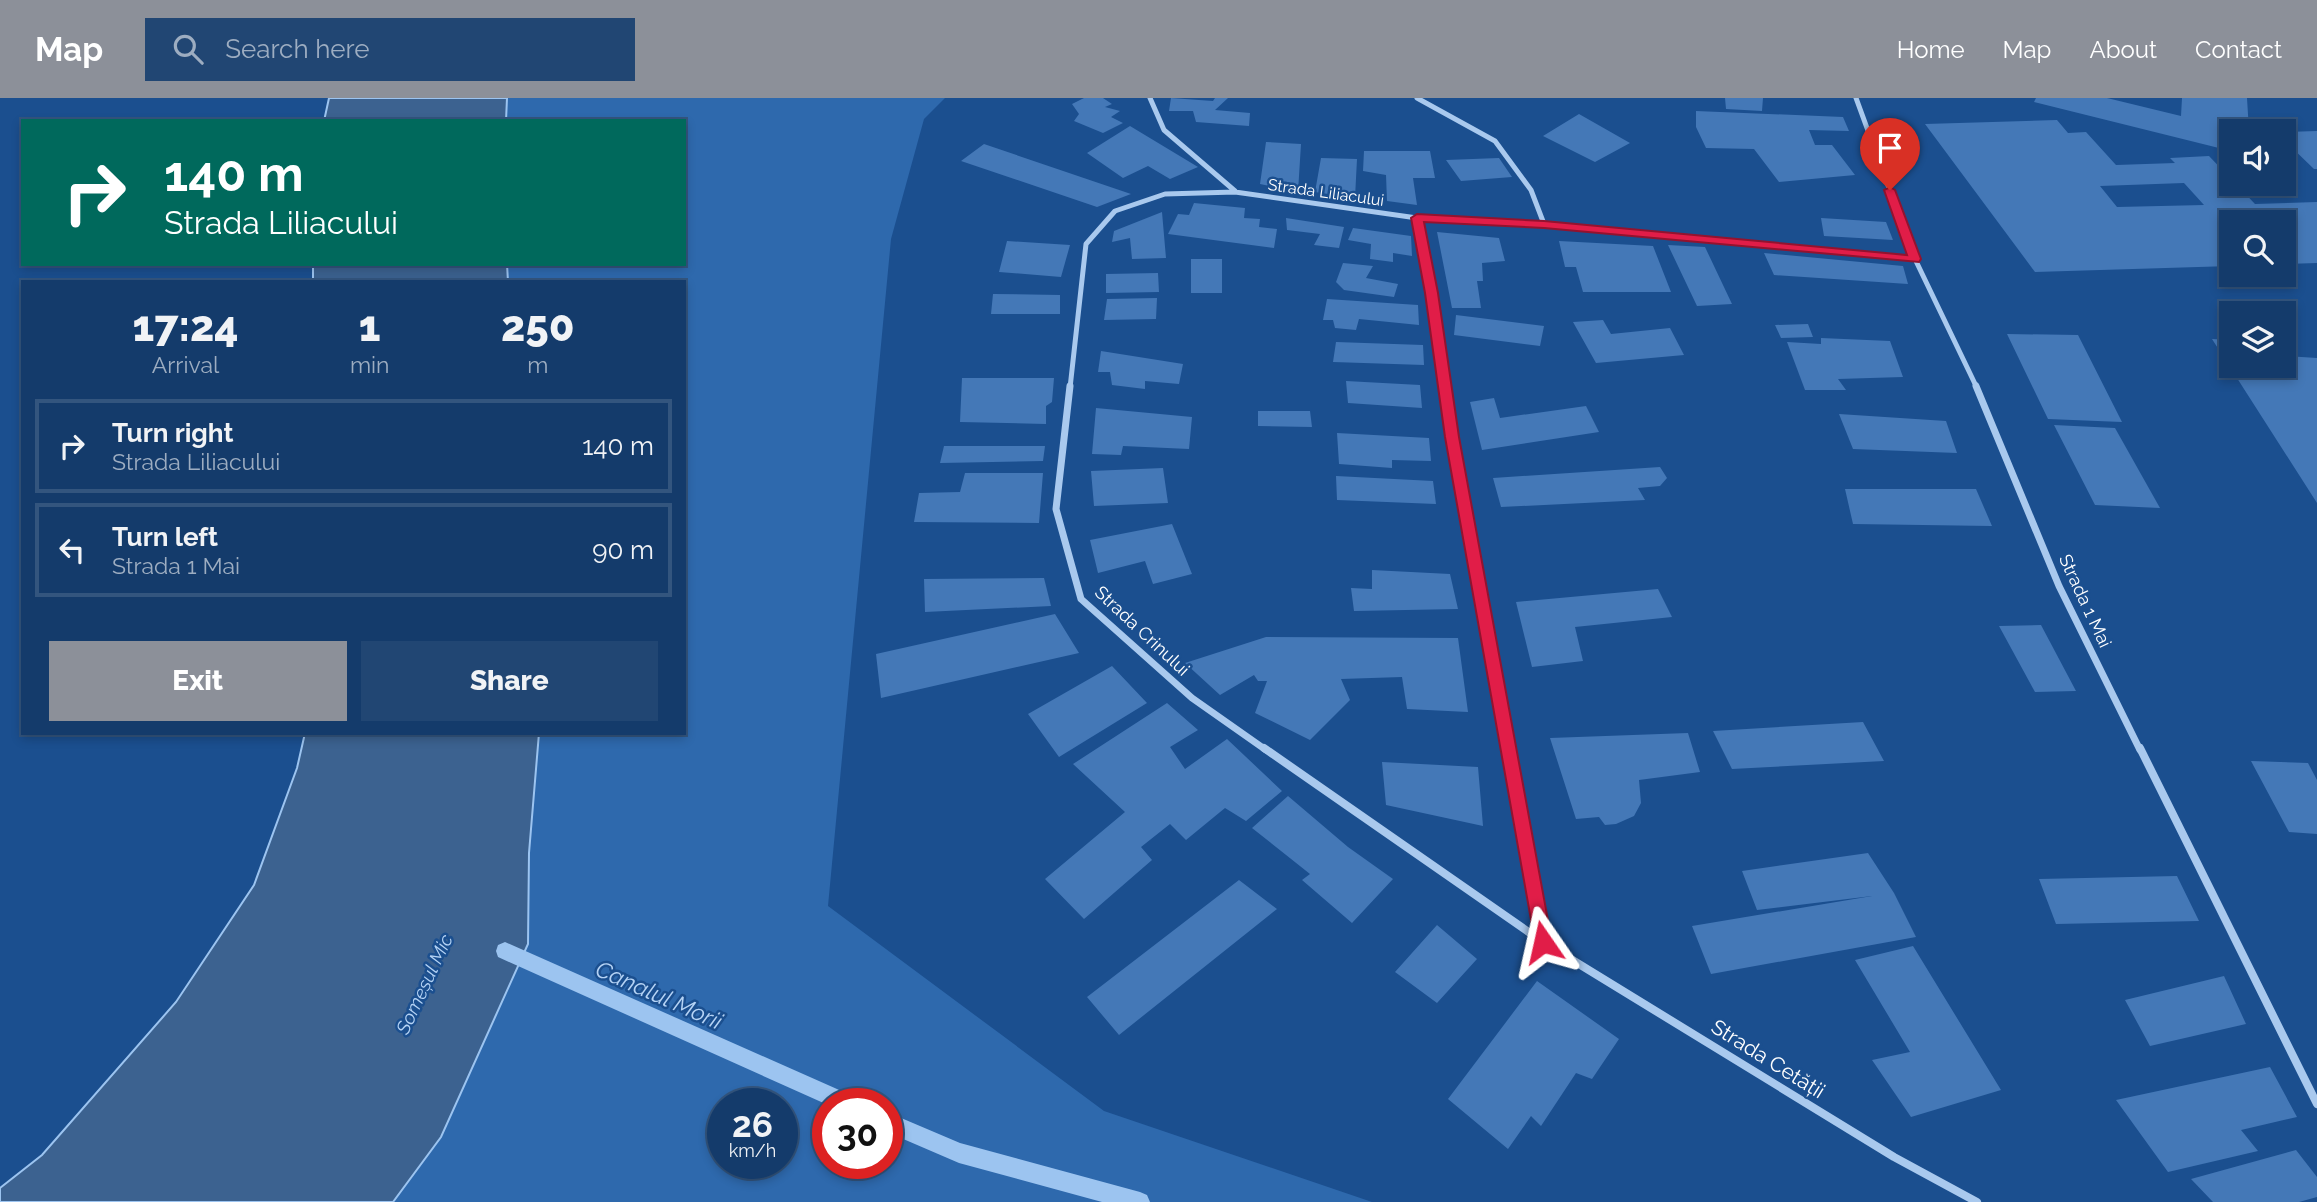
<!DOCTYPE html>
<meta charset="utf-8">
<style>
:root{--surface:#143b6b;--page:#214673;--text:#f1f3f6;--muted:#9dadc1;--line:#33557e;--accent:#8c9099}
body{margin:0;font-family:Raleway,sans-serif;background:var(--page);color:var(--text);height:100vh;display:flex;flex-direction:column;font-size:26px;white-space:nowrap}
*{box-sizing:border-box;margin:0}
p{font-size:23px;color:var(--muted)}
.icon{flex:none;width:38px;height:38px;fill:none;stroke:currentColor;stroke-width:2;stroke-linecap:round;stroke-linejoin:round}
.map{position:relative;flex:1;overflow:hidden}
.side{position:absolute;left:21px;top:182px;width:665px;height:455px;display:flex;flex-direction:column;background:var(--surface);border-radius:0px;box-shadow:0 4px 10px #0003,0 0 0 2px var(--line)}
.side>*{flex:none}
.banner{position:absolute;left:21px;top:21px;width:665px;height:147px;border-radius:0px;box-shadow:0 4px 10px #0003,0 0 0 2px var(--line);background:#00695c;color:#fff;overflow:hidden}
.fabs{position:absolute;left:2219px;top:21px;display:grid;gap:14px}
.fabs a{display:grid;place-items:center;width:77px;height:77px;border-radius:0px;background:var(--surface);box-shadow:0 4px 10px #0003,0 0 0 2px var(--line);font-size:35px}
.speed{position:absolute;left:707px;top:990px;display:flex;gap:14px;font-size:35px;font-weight:700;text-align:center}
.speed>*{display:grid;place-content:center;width:91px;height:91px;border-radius:50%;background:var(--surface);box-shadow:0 4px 10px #0003,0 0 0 2px var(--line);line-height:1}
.speed small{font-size:18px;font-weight:400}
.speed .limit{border:10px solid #d22;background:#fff;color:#111}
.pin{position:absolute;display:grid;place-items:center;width:60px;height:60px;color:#fff;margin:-72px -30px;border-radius:50% 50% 50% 0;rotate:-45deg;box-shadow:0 0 7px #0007}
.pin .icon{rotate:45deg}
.me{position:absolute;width:77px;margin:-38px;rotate:349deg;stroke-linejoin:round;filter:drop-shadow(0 0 5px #0008)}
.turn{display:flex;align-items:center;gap:24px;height:147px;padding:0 28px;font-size:32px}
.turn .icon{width:91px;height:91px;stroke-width:2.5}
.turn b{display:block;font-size:49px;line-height:60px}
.eta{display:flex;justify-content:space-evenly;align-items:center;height:119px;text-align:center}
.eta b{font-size:42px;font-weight:800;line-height:49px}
.button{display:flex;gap:14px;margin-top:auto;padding:14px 28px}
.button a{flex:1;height:80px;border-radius:0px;background:var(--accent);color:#fff;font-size:28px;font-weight:800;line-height:80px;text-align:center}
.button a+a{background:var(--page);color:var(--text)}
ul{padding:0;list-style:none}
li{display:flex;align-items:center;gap:21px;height:94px;margin:0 14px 10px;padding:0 14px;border:4px solid var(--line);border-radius:0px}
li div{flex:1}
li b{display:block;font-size:26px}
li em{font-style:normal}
header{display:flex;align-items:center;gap:42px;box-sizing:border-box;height:98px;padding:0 35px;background:var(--accent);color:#fff}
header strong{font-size:33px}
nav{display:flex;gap:38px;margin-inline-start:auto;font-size:24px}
.search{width:490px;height:63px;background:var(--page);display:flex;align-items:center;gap:18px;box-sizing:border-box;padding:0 24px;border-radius:0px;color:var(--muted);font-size:26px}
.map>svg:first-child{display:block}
.green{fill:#2e69ad;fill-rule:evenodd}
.water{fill:#3c6290;stroke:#9cc4f0;stroke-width:2}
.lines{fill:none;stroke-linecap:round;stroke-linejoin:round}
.stream{fill:#9cc4f0;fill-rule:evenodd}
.building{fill:#4478b7;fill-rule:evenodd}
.street-far2{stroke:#a9c9ee;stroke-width:5}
.street-far1{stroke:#a9c9ee;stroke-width:7}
.street{stroke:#a9c9ee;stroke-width:8}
.route{fill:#e11d48;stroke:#92132f;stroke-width:2}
.labels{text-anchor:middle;stroke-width:5;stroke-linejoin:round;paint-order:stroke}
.far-street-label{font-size:16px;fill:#fff;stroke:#1b4f8f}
.street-label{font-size:18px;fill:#fff;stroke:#1b4f8f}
.water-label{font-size:19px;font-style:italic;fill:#b5d3f5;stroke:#1b4f8f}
.near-street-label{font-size:21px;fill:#fff;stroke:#1b4f8f}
.near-water-label{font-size:23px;font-style:italic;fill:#b5d3f5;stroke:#1b4f8f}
</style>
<header>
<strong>Map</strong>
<div class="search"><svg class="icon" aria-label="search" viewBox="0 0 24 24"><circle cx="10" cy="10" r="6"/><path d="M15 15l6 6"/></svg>Search here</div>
<nav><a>Home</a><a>Map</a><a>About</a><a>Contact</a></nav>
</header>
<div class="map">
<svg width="2317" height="1104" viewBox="0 0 2317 1104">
<rect width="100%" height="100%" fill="#1b4f8f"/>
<!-- green -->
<path class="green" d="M507,0H945L924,21L891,141L828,808L1104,1013L1372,1104H393L441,1039L528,846L529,755L539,635H684V184H508L507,166H684V23H506ZM723,1006H782V1066H723ZM828,1006H887V1066H828Z"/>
<!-- water -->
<path class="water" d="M329,0H507L506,23H324Z
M313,166H507L508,184H313Z
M305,635H539L529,755L528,846L441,1039L393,1104H0V1090L42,1057L176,904L254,787L297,670Z"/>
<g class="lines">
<!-- stream -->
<path class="stream" d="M505,844L855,999L858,1006L828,1007L498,859L496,853L498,847Z
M887,1014L960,1045L1140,1094L1147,1097L1150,1104H1102L959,1065L887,1034Z"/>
</g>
<!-- building -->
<path class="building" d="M1084,0H1103L1112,6L1105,9L1120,13L1111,19L1123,25L1103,35L1074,23L1079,16L1072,6Z
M1171,0L1213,3L1215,0H1228L1215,12L1250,15L1249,28L1196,24L1193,13H1169Z
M1725,0H1763L1762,13L1726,11Z
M2036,0H2107L2181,18L2182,0H2247L2249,33H2231V53L2034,4Z
M1696,13L1843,19L1849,33L1809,32L1815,47H1832L1855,77L1779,84L1754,51L1706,50L1696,29Z
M1579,16L1630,45L1595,64L1543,38Z
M2057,22L2068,35L2086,34L2116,67L2175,65L2170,60L2209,58L2231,81V86H2236L2255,106L2317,104V165L2284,166V124H2231V168L2035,174L1925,26ZM2184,85L2204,107L2117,109L2100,88Z
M1130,28L1198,69L1170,81L1148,68L1123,80L1087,55Z
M2317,33V71H2314L2284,42V34Z
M1266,44L1301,46L1298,94L1260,86Z
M984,46L1131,96L1097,109L961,63Z
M1364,53H1430L1435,80H1413L1417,107L1387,103L1386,77L1363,73Z
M1321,60L1357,61L1355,100L1315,94Z
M1499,60L1512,79L1461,83L1446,62Z
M1194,105L1245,110L1244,120L1260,121L1259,129L1277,131L1274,150L1168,136L1178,116L1189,117Z
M1162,114L1166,160L1132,161L1130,140L1112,144L1114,133Z
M1286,120L1344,129L1339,150L1314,147L1320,136L1287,132Z
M1821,120L1886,124L1893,142L1824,138Z
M1353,130L1411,138L1412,158L1393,155V164L1370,161L1371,146L1348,142Z
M1437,134L1499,140L1505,163L1482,165L1483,183H1477L1481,210H1452Z
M1007,143L1070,147L1061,179L999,174Z
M1559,143L1653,148L1671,194H1583L1576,169H1565Z
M1668,147L1705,149L1732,206L1697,208Z
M1764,155L1903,168L1908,186L1774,177Z
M1191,161H1222V195H1191Z
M1343,165L1373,168L1366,180L1398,186L1394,199L1344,192L1336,184Z
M1158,175L1159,194L1106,195V176Z
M993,196L1060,197V216H991Z
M1157,200L1156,221L1104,222L1107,201Z
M1327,201L1418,207L1419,227L1359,221L1356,232L1335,230L1333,222H1323Z
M1456,217L1544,228L1540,248L1454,237Z
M1603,222L1611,236L1670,230L1684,257L1596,265L1573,224Z
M1808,226L1813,239L1781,240L1775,227Z
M2007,236L2078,237L2122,324L2048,321Z
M1821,240L1890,243L1903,279L1838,281L1846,292H1805L1787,244L1821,246Z
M2212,241L2231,242V268H2284V258L2317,260V405Z
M1336,244L1423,247L1424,267L1333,264Z
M1101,253L1183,266L1179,286L1145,283V291L1112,287L1110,274H1098Z
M962,280H1054L1052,304L1046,308V326L960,324Z
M1346,283L1420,287L1422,310L1348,305Z
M1494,300L1500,320L1586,308L1599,334L1482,352L1470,304Z
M1096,310L1192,319L1189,351L1123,348L1121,357L1092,356Z
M1258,313H1310L1312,329L1258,328Z
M1839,316L1946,323L1957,355L1853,351Z
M2054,327L2115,330L2160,410L2095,407Z
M1337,335L1429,340L1431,363L1392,362V370L1339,366Z
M944,348H1045L1043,363L940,365Z
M1660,369L1667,380L1660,388L1638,390L1645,402L1501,409L1493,380Z
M1163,370L1168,405L1094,408L1091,373Z
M965,375H1043L1039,425L914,424L919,395L960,394Z
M1336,378L1433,383L1436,406L1337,402Z
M1845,391H1976L1992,428L1853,426Z
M1172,426L1192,476L1153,486L1145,463L1098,475L1090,442Z
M1372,472L1450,476L1458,511L1354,513L1351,490L1372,491Z
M1044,480L1051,508L925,514L924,481Z
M1658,491L1672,519L1575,529L1583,563L1532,569L1516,504Z
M1055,516L1079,555L881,600L876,556Z
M2041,527L2076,593L2035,594L1999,528Z
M1266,539L1458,540L1468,614L1407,611L1402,579L1341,581L1350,602L1310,642L1255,615L1267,583H1258L1254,577L1220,597L1185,565Z
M1112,568L1147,605L1059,659L1028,616Z
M1167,605L1198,632L1170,649L1185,671L1227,641L1282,693L1246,723L1225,710L1186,742L1170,726L1141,749L1152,762L1084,821L1045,781L1125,714L1073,666Z
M1863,624L1884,663L1732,671L1713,633Z
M1688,635L1700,674L1639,682L1641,705L1634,718L1616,726L1605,727L1599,719L1576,721L1550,640Z
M2251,663L2308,665L2317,682V736L2289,734Z
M1382,664L1478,669L1483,728L1386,707Z
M1288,698L1348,749L1393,781L1352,825L1302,782L1310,776L1252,730Z
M1868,755L1894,795L1916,839L1711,876L1692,828L1872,798L1757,812L1742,773Z
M2177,778L2199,823L2056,826L2039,781Z
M1239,782L1277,811L1119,937L1087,899Z
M1437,827L1477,861L1437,905L1395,874Z
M1913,848L2001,992L1911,1019L1872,962L1910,954L1855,862Z
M2224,878L2246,926L2150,948L2125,902Z
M1537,883L1619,941L1592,981L1576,975L1541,1028L1531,1018L1508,1051L1448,1001Z
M2270,969L2297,1019L2241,1032L2258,1053L2168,1074L2116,1002Z
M2296,1052L2317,1079V1099L2299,1104H2213L2191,1081Z"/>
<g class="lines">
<!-- street-far2 -->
<path class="street-far2" d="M1150,0L1164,32L1235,93
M1417,0L1495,43L1531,92L1544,126
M1856,0L1915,161L1977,290
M1417,120L1432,195L1445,290
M1070,290L1086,146L1115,113L1165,96L1235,94L1417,120L1544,126L1915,161"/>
<!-- street-far1 -->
<path class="street-far1" d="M1070,288L1056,411L1081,501L1192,600L1266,652
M1445,288L1508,652
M1976,288L2059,488L2140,652"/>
<!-- street -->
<path class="street" d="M1264,650L1543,844L1894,1059L1977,1104
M1508,650L1543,844
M2140,650L2317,1006"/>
</g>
<!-- route -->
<path class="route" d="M1890,89L1895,92L1921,161L1919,164L1544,130L1424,124L1438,195L1459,339L1552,844L1549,850L1543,852L1536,850L1445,339L1425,195L1411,120L1417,116L1544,123L1907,157L1884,92Z"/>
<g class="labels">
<!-- far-street labels -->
<g class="far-street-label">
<text transform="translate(1326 94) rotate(8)" y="6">Strada Liliacului</text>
</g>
<!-- street labels -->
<g class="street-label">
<text transform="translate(2085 503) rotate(65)" y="6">Strada 1 Mai</text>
<text transform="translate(1142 533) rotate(43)" y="6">Strada Crinului</text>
</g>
<!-- water labels -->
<g class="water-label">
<text transform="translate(424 886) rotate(-65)" y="7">Someșul Mic</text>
</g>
<!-- near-street labels -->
<g class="near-street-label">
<text transform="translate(1768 961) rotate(32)" y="7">Strada Cetății</text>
</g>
<!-- near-water labels -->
<g class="near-water-label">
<text transform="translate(659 897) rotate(24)" y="8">Canalul Morii</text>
</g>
</g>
</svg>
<div class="fabs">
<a><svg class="icon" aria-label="sound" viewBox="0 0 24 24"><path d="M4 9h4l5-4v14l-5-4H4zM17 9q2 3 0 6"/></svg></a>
<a><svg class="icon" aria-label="search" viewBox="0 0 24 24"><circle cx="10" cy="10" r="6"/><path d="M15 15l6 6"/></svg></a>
<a><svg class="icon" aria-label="layers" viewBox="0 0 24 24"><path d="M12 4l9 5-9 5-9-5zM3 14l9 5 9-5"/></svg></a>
</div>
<div class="speed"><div>26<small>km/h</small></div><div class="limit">30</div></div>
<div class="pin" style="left:1890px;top:92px;background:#d93025"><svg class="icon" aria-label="arrive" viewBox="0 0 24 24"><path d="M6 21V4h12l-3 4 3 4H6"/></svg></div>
<svg class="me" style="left:1543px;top:844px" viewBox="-20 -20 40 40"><path d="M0-17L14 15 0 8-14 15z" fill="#e11d48" stroke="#fff" stroke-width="4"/></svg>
<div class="banner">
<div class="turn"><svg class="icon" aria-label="right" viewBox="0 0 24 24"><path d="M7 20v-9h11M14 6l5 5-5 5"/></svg><div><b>140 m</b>Strada Liliacului</div></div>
</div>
<section class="side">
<div class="eta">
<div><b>17:24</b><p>Arrival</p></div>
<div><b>1</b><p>min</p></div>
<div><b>250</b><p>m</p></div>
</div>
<ul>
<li><svg class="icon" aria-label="right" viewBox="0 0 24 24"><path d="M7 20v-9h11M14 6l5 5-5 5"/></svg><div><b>Turn right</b><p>Strada Liliacului</p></div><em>140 m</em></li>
<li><svg class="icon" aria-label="left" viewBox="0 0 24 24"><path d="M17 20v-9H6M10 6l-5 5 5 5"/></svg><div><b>Turn left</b><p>Strada 1 Mai</p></div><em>90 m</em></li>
</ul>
<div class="button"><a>Exit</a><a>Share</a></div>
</section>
</div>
